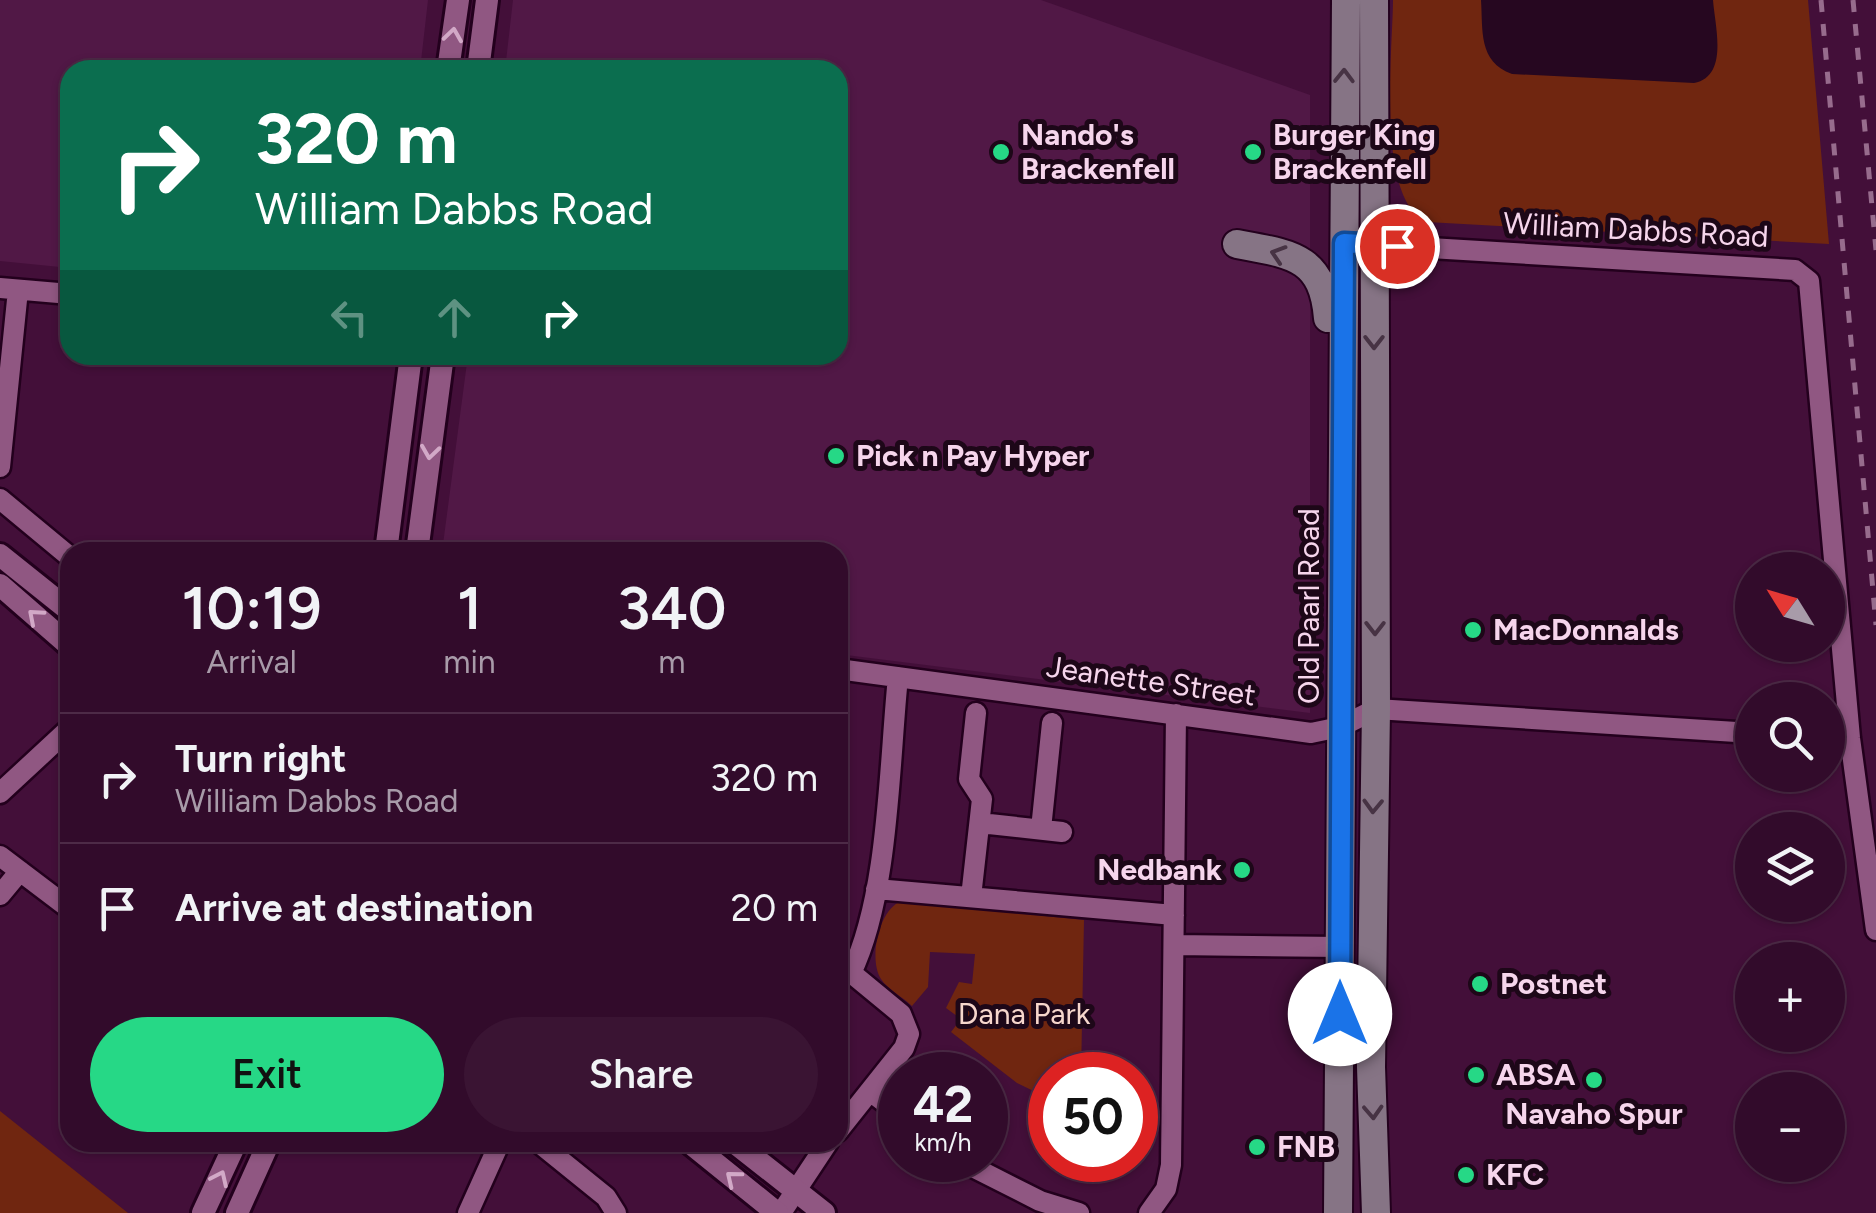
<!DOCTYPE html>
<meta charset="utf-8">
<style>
:root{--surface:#320b2b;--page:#3a1433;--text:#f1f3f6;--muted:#a89ba9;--line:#4d2b47;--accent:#26d886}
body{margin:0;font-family:Figtree,sans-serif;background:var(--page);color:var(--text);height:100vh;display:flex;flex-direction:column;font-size:38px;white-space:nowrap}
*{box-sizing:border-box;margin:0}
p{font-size:32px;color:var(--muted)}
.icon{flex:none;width:55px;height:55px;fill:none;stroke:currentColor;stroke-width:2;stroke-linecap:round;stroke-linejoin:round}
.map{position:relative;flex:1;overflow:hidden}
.side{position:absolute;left:60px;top:542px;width:788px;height:610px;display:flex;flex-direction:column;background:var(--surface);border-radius:30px;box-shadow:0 2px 8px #0004,0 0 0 2px var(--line)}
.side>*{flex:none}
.guide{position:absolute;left:60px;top:60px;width:788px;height:305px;border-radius:30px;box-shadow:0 2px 8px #0004,0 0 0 2px var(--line);background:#0b6e4f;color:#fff;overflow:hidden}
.needle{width:65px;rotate:307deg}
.controls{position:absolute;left:1735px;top:552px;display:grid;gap:20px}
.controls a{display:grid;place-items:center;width:110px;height:110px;border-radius:50%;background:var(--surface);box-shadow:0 2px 8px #0004,0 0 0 2px var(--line);font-size:50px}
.speed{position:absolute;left:878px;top:1052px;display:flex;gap:20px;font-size:50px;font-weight:700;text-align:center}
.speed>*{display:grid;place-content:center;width:130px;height:130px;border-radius:50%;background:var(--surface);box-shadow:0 2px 8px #0004,0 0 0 2px var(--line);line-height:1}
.speed small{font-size:25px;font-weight:400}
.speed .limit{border:15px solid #d22;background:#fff;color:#111}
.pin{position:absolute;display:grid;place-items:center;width:85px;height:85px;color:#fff;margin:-42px;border:5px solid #fff;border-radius:50%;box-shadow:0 2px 10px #0007}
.me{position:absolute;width:110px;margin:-55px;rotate:0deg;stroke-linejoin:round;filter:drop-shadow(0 0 8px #0008)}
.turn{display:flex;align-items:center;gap:35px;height:210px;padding:0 30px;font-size:45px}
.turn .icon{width:130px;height:130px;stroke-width:2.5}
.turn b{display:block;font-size:70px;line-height:85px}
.lanes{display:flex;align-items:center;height:95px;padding:0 30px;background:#0003;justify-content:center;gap:50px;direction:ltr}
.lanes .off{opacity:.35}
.eta{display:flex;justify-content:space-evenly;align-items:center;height:170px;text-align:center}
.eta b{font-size:60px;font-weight:600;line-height:70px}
.primary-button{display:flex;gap:20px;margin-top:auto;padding:20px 30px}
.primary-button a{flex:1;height:115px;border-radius:60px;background:var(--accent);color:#111;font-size:40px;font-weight:600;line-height:115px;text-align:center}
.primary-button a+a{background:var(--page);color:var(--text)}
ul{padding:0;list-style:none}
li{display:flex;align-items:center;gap:30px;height:130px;padding:0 30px;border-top:2px solid var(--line)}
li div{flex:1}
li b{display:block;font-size:38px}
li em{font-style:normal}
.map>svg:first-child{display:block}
.built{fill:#511846}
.green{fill:#702610}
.water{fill:#260720}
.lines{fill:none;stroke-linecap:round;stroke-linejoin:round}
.minor-casing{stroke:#23001d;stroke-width:25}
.tertiary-casing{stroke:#23001d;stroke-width:28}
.secondary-casing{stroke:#23001d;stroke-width:32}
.minor{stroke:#905782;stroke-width:20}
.tertiary{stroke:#905782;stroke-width:22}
.secondary{stroke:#867485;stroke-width:28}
.rail{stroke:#976c8d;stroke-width:5;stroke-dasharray:12 12;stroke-linecap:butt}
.oneway{stroke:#d2a9c7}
.oneway2{stroke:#473344}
.route-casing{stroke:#114b97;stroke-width:25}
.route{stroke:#1a73e8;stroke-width:18}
.poi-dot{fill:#26d886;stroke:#1d0718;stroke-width:4}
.labels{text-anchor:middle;stroke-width:10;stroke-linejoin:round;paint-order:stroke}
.poi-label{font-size:30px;font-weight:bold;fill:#f6d5ec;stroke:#1d0718;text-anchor:start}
.street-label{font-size:30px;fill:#f6d5ec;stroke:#1d0718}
.park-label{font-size:30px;fill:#f6d6cc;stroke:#1d0718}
</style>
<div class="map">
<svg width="1876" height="1213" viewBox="0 0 1876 1213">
<rect width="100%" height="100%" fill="#430f39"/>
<!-- built -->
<path class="built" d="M0,0H428L420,70H70V268L0,261Z
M513,0H1041L1310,95V713L838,654V552H442L468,355H838V70H505Z"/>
<!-- green -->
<path class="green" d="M1393,0H1808L1829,244L1427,222C1375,200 1393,50 1393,0Z
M902,901L1084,920L1081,1075H1050V1099L1017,1083L951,1032L961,1019L946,1008L959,982L972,984L975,954L930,952L928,987L912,1006C903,997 888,990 881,979C868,959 879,908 902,901Z
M0,1111L128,1213H0Z"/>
<!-- water -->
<path class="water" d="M1481,0H1713C1715,27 1729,76 1694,83L1512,74C1478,62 1483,30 1481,0Z"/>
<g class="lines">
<defs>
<path id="minor" d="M1363,244L1795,270L1809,281L1850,738L1876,930
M0,288L70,294
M0,467L18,290
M0,499L70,557
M838,669L1311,733L1340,727L1376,709L1752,733
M0,793L70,728
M980,823L1062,832
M1041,829L1052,723
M0,856L70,909
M876,889L1174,915
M0,895L20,871
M971,897L982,799L969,779L976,713
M1175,945L1340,947
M838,962L901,1014L909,1034L904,1048L838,1131
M851,973C889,895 889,764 898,677
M870,1091L900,1114
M538,1142L606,1197L616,1213
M959,1160L1040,1201L1079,1213
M468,1213L500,1142
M781,1213L828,1142
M1149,1213L1166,1189L1171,1165L1176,714"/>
<path id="tertiary" d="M448,70L458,0
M478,70L487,0
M386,552L411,355
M417,552L443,355
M0,555L70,611
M0,585L70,646
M689,1142L777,1213
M734,1142L824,1213
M203,1213L236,1142
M237,1213L269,1142"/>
<path id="secondary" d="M1374,0L1376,709L1371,1067L1376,1213
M1237,244C1291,254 1323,256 1328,318
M1338,1213L1346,0"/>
</defs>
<!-- minor casing -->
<use href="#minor" class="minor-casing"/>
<!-- tertiary casing -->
<use href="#tertiary" class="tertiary-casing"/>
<!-- secondary casing -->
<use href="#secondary" class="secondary-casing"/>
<!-- minor -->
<use href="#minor" class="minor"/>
<!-- tertiary -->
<use href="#tertiary" class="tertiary"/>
<!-- secondary -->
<use href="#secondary" class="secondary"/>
<!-- rail -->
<path class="rail" d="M1821,0L1876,625
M1853,0L1876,250"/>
</g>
<!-- one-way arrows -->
<defs><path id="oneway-chevron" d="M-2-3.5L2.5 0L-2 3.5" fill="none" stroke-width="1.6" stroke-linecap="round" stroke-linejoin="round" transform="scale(2.5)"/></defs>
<g class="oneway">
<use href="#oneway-chevron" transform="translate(453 35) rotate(-82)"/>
<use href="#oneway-chevron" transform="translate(430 452) rotate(98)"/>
<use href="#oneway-chevron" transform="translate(35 616) rotate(-139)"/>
<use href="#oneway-chevron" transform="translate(220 1178) rotate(-65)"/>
<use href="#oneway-chevron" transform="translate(733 1178) rotate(-141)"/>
</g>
<g class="oneway2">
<use href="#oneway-chevron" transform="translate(1344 76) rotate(-89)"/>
<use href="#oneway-chevron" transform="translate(1278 254) rotate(-162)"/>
<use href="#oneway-chevron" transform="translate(1374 342) rotate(90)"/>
<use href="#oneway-chevron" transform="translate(1375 628) rotate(90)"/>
<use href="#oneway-chevron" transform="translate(1373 806) rotate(92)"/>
<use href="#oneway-chevron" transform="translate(1373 1112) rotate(87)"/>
</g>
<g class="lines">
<defs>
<path id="route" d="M1340,1014L1344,243L1397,246"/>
</defs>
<!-- route casing -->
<use href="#route" class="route-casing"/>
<!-- route -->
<use href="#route" class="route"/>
</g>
<!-- markers -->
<g class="poi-dot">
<circle cx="1001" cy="152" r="10"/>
<circle cx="1253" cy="152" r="10"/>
<circle cx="836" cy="456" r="10"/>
<circle cx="1473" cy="630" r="10"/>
<circle cx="1242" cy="870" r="10"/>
<circle cx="1480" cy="984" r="10"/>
<circle cx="1476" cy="1075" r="10"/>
<circle cx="1594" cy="1080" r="10"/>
<circle cx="1257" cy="1147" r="10"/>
<circle cx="1466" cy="1175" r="10"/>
</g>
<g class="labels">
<!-- poi labels -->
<g class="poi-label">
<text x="1021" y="145">Nando's<tspan x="1021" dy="34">Brackenfell</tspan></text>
<text x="1273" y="145">Burger King<tspan x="1273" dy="34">Brackenfell</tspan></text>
<text x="856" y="466">Pick n Pay Hyper</text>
<text x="1493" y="640">MacDonnalds</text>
<text x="1222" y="880" text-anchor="end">Nedbank</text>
<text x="1500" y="994">Postnet</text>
<text x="1496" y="1085">ABSA</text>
<text x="1594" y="1124" text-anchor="middle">Navaho Spur</text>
<text x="1277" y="1157">FNB</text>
<text x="1486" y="1185">KFC</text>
</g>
<!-- street labels -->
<g class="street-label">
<text transform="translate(1636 230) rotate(3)" y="10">William Dabbs Road</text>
<text transform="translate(1309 606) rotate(-90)" y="10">Old Paarl Road</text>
<text transform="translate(1151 681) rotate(8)" y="10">Jeanette Street</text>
</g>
<!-- park labels -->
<g class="park-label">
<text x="1024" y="1024">Dana Park</text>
</g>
</g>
</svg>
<div class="controls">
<a><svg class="needle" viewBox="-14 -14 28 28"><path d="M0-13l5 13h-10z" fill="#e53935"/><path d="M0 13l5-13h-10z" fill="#a89ba9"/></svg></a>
<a><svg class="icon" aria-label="search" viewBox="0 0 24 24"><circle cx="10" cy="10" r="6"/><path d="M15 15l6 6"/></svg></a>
<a><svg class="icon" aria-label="layers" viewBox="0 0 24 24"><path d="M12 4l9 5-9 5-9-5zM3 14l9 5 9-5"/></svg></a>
<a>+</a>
<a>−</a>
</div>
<div class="speed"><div>42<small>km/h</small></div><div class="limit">50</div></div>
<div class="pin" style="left:1397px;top:246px;background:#d93025"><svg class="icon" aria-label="arrive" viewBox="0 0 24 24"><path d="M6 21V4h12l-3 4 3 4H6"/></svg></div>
<svg class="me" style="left:1340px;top:1014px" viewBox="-20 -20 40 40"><circle r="19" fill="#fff"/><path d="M0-13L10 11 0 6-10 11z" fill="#1a73e8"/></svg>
<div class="guide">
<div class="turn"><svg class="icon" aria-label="right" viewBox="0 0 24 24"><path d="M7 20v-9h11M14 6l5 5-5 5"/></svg><div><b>320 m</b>William Dabbs Road</div></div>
<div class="lanes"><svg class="icon off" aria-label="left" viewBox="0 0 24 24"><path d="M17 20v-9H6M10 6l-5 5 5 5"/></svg><svg class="icon off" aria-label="ahead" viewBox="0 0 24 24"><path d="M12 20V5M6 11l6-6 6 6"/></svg><svg class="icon" aria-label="right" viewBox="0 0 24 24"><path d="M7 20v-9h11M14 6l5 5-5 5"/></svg></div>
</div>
<section class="side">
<div class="eta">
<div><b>10:19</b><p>Arrival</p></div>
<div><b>1</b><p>min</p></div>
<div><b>340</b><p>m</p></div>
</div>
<ul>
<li><svg class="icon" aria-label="right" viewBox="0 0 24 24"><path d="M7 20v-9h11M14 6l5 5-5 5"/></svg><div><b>Turn right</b><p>William Dabbs Road</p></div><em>320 m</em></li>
<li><svg class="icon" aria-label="arrive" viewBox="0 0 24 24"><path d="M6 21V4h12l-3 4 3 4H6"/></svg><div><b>Arrive at destination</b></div><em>20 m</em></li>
</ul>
<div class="primary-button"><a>Exit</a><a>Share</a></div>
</section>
</div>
